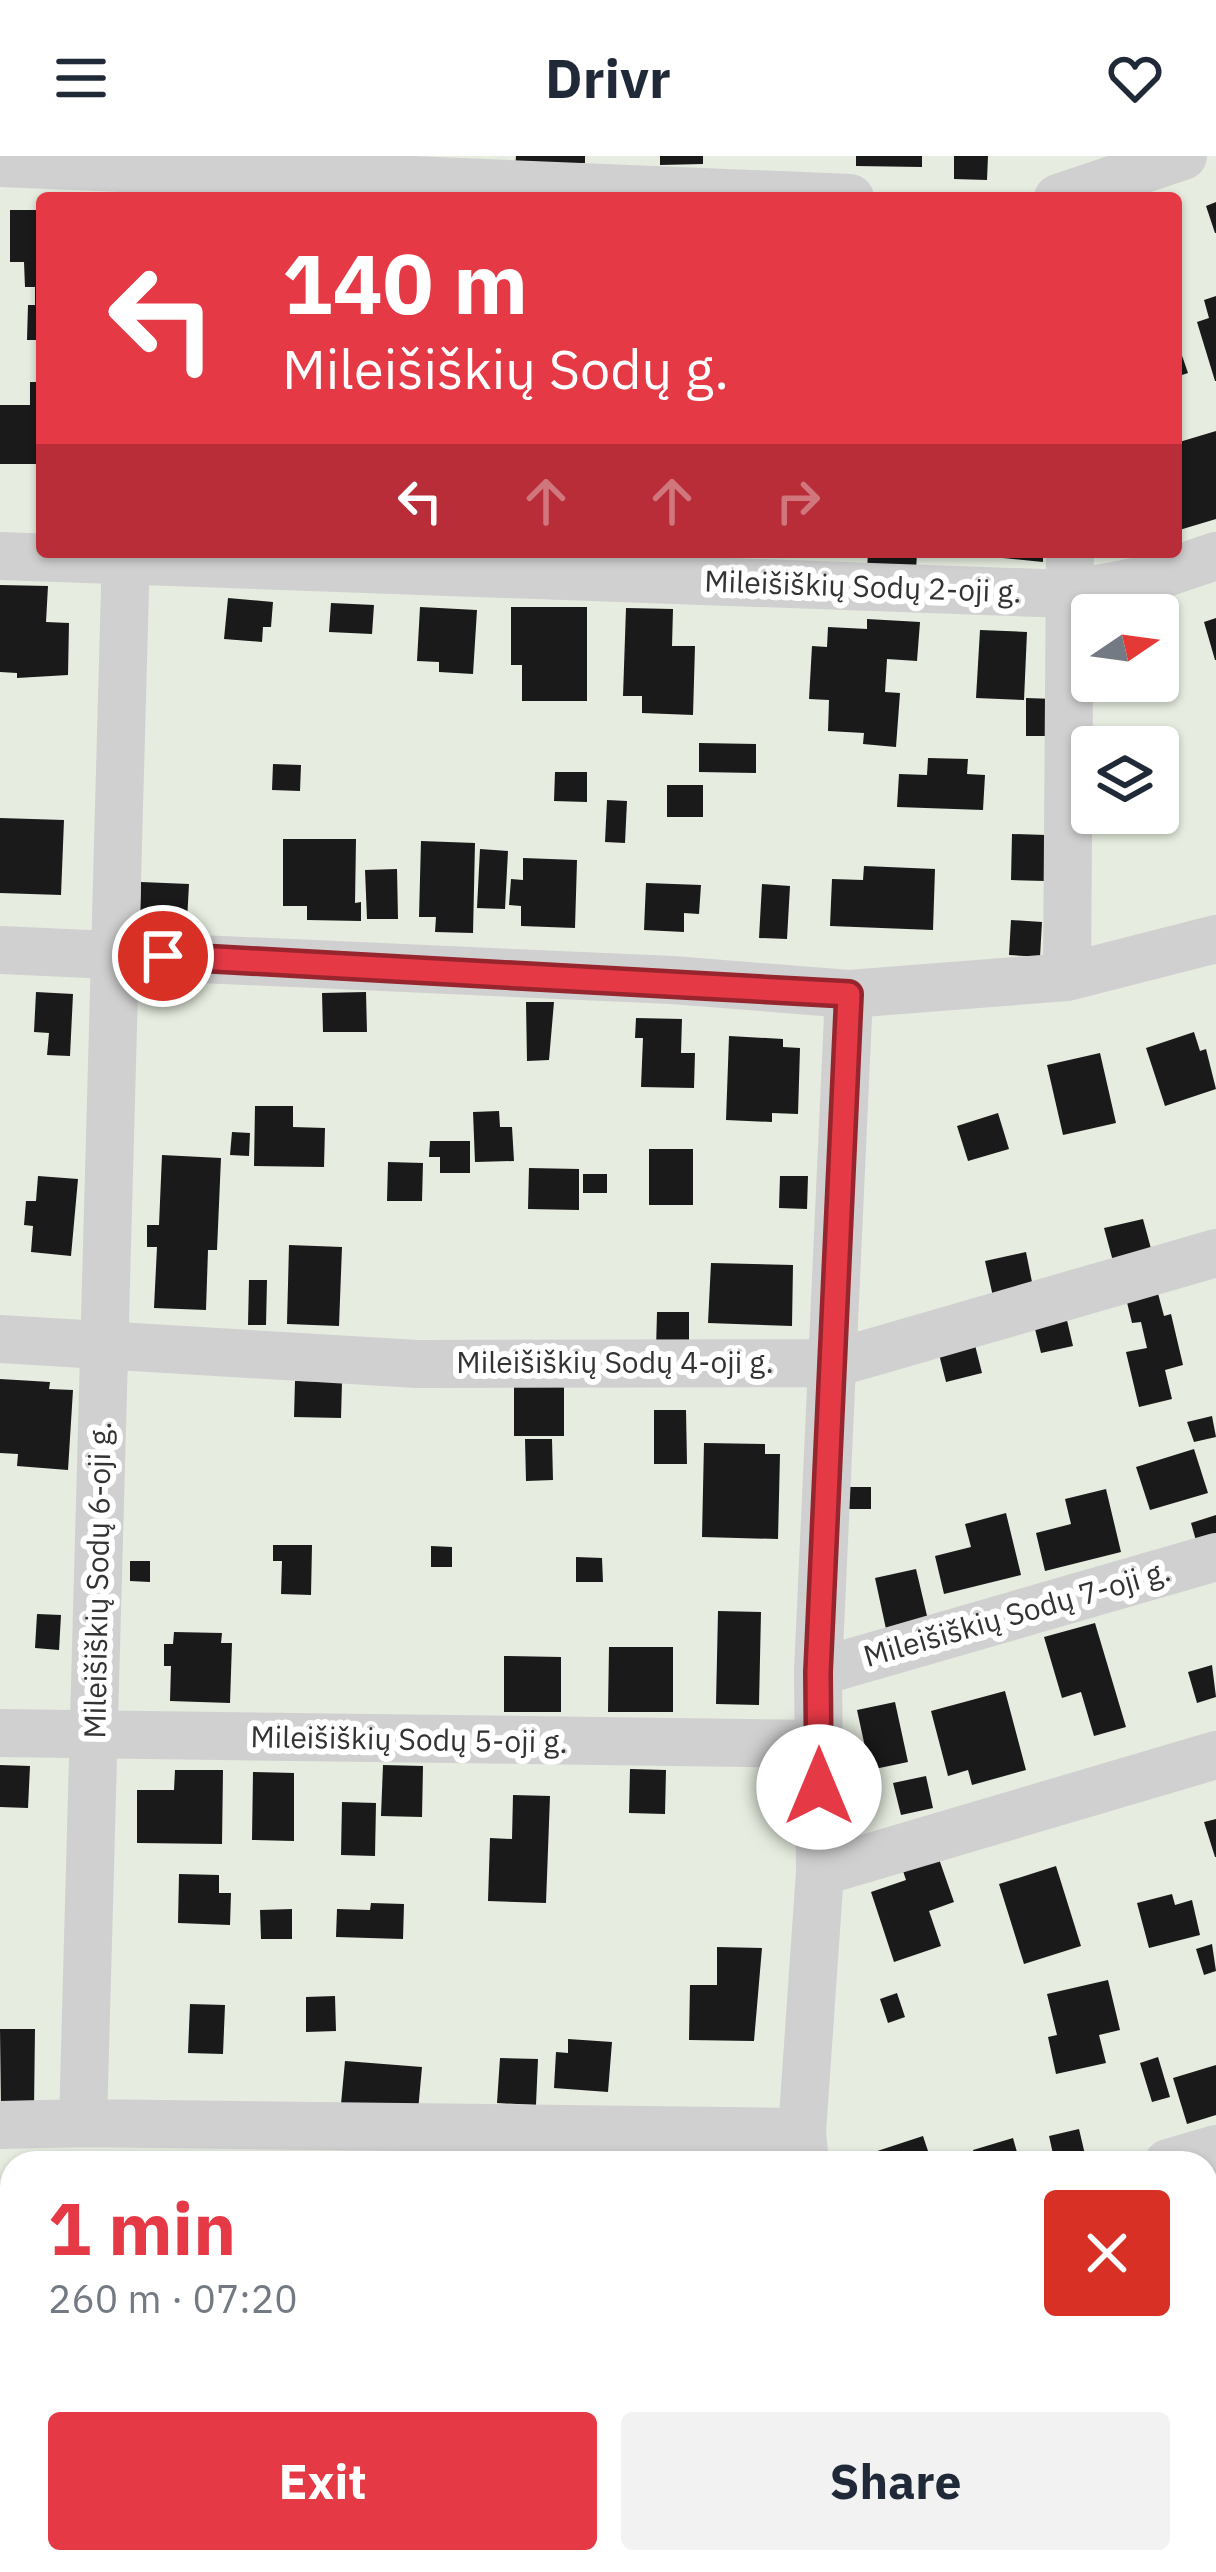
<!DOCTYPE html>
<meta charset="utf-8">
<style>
:root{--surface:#fff;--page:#f2f2f3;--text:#1f2937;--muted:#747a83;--accent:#e63946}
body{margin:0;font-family:"IBM Plex Sans",sans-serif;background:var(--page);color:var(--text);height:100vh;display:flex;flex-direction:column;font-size:45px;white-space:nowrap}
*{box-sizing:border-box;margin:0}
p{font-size:39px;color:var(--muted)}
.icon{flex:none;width:66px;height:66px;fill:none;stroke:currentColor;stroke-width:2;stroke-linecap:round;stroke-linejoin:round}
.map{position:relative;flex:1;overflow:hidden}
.details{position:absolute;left:0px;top:1995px;width:1218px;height:423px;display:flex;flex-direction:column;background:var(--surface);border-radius:36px 36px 0 0;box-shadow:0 3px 9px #0004}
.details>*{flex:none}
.banner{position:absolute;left:36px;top:36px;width:1146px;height:366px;border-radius:12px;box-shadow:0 3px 9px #0004;background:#e63946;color:#fff;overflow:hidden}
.needle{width:78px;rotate:77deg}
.fabs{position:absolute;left:1071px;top:438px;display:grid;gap:24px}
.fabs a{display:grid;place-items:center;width:108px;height:108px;border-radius:12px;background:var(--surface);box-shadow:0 3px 9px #0004;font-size:60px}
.pin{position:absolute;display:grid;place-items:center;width:102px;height:102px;color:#fff;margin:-51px;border:6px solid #fff;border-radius:50%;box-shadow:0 3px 12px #0007}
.me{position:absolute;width:132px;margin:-66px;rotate:0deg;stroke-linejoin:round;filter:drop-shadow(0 0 9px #0008)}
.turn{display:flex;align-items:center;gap:42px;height:252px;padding:0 48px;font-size:54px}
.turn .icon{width:156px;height:156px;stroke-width:2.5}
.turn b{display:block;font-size:84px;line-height:102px}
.lanes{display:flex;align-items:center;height:114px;padding:0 48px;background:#0003;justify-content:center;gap:60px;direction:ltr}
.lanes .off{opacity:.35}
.round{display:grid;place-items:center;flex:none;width:126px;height:126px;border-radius:12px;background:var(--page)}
.headline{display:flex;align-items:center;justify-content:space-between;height:204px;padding:0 48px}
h1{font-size:72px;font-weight:700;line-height:90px;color:var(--accent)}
.primary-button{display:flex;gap:24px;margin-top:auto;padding:24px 48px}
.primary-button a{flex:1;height:138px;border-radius:12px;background:var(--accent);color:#fff;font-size:48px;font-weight:700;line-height:138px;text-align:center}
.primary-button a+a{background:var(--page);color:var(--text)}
header{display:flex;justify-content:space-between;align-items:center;height:156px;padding:0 48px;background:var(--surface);font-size:54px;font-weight:700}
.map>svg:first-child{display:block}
.green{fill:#e6ecdf;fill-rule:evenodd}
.building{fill:#1a1a1a}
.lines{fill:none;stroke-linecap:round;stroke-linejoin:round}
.path{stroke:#cdcdcd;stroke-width:6;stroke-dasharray:6 6;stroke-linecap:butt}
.minor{stroke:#d0d0d0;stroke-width:48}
.route-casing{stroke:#96252e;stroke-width:30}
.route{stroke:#e63946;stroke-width:21}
.labels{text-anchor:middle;stroke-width:12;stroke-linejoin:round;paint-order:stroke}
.street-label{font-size:30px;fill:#333;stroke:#fff}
</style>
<header><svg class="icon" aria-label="menu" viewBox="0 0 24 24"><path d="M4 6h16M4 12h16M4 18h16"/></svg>Drivr<svg class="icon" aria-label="heart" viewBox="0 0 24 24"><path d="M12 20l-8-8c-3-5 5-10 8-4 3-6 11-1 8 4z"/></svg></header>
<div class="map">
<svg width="1216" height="2416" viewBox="0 0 1216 2416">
<rect width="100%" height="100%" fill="#fff"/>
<!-- green -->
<path class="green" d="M0,0H1216V2416H0ZM42,42H1176V396H42ZM1092,459H1158V525H1092ZM1092,591H1158V657H1092ZM12,2007H1206V2406H12Z"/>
<!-- building -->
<path class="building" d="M516,0H585V7H536L515,15Z
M660,0H703V8L660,9Z
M856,0H922V11L856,10Z
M954,0H988L987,24L954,23Z
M1216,46V77H1215L1206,50Z
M10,54H42V184H27L28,149H35V131H25L24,106H10Z
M1216,140V225H1215L1197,166L1209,162L1204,144Z
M1176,182L1188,217L1176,221Z
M30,226H42V308H0V249H30Z
M1216,275V363L1176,375V287Z
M868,396H917L916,416L867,414Z
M942,396H1043V406Z
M0,429L48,430L46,466L69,467L68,519L17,522V517L0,516Z
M228,442L273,446L271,471H263L262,486L224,483Z
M331,447L374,449L372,478L329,476Z
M420,451L477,454L473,518L439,516V506L417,505Z
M511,451H587V545H522V509H511Z
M626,452L673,453L672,490H695L693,559L642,557V540H623Z
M1216,462V504H1215L1204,466Z
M867,463L920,466L917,505L887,503L885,536L900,537L896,591L863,588L864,577L828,575L829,544L809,543L812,490L827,491L828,471L867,473Z
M980,474L1027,476L1024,544L976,542Z
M1026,542L1055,543V580H1026Z
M699,587L756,588V617L699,616Z
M928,602L968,603L967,618L985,619L983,654L897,651L899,618L927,619Z
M273,608L301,609L300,635L272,634Z
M555,616H587V646L554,645Z
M667,629H703V661H667Z
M607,644L627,645L625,687L605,686Z
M0,662L64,664L61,739L0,737Z
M1012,678L1046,679L1045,725L1011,724Z
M283,683H356L355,747L361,746V765L307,764V750H283Z
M421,685L475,687L473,777L435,776L436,761H419Z
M480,693L508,695L505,753L477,752Z
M523,702L577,704L575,772L521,770V750L509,749L511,723L523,724Z
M864,710L935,713L933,774L830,770L832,723L863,724Z
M397,713L398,763H367L365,714Z
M141,726L189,728L187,765L140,763Z
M646,727L701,729L699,758L684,757V776L644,774Z
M762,728L790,730L787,783L759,782Z
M1011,764L1042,766L1040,801L1009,799Z
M36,836L73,838L70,900L47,899L49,877L34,876Z
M366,836L367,876H323L322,837Z
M526,846H554L549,904L527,905Z
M636,862L682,863L681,897H695L694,932L641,931L643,882H635Z
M1194,876L1200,895L1206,893L1216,933L1165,950L1146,892Z
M729,880L783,883V891L800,892L798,958L772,957V966L726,964Z
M1100,897L1116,967L1063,979L1047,909Z
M255,950H293V971L325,972L324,1011L254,1010Z
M499,955L500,971H512L514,1005L475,1006L473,956Z
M998,957L1009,993L968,1005L957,970Z
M232,976L250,977L249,1000L230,999Z
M430,985H470V1017H440V1001H429Z
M649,993H693V1049H649Z
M162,999L221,1002L217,1094H208L206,1154L154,1152L157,1091H147V1069H159Z
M388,1006L423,1007L422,1045H387Z
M529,1012L579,1013V1054L528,1053Z
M583,1018H607V1037H583Z
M38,1020L78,1023L71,1100L31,1096L33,1070L24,1069L26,1045H36Z
M780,1020H808L807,1053L779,1052Z
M1143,1063L1153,1100L1114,1109L1104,1072Z
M289,1089L342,1091L339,1170L287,1168Z
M1026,1096L1034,1136L994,1145L985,1105Z
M711,1107L793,1109L792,1170L708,1167Z
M249,1124H267L266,1169H248Z
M1156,1130L1164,1160L1171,1158L1183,1209L1165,1214L1172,1243L1139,1251L1126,1196L1147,1192L1141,1166L1132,1167L1125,1138Z
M657,1156H689V1194H656Z
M1066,1160L1073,1190L1041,1197L1034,1169Z
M975,1189L982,1217L946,1226L939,1198Z
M514,1222L564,1223V1280H514Z
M0,1223L50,1226L49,1233L73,1234L68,1314L17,1310L18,1298L0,1297Z
M295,1225L342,1226L341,1262L294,1261Z
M654,1254H686L687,1308H654Z
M1212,1260L1216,1281L1194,1286L1187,1266Z
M525,1283H552L553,1324L526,1325Z
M704,1287L765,1288V1298H780L778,1383L702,1381Z
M1194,1293L1208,1337L1150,1354L1136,1311Z
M842,1331H871V1353H842Z
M1106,1333L1121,1396L1045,1415L1036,1377L1071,1368L1065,1343Z
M1006,1357L1021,1419L944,1438L935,1400L971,1391L965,1368Z
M1216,1359V1390L1199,1395L1191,1367Z
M273,1389H312L311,1439L281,1438L282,1405H273Z
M431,1390L452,1391V1411H431Z
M576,1401L602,1402L603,1426H576Z
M130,1405H150V1426L130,1425Z
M916,1413L928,1464L886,1473L875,1422Z
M718,1455L761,1456L759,1549L716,1548Z
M37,1458L61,1459L59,1494L35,1492Z
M1095,1467L1126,1571L1094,1580L1081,1536L1062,1542L1044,1481Z
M174,1476L222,1477L221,1487H232L230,1547L170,1545L171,1510H164V1488H173Z
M609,1491H673V1556H608Z
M504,1500L561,1501V1556H504Z
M1212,1509L1216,1541L1197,1547L1188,1516Z
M1005,1535L1026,1614L972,1629L968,1614L948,1620L931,1555Z
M895,1546L908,1606L870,1614L857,1554Z
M0,1609L30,1610L28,1652L0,1651Z
M383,1609L423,1610L422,1661L381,1660Z
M630,1613L666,1614L665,1658L629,1657Z
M175,1614H223L222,1688L137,1687V1634H174Z
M253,1616L294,1617V1685L252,1684Z
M926,1620L933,1652L901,1659L893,1627Z
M513,1639L550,1640L546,1747L488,1745L490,1682L512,1683Z
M342,1646L376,1647L375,1700L341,1699Z
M1216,1663V1701H1215L1204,1666Z
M939,1703L954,1746L929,1755L941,1790L894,1806L871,1736L906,1724L903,1715Z
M1056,1710L1081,1790L1024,1808L999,1728Z
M179,1718L219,1719V1737H231L230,1769L178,1767Z
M1172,1738L1175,1749L1192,1744L1200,1779L1149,1792L1137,1747Z
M371,1747L404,1748L403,1783L336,1781L337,1753L370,1754Z
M292,1753V1783H261L260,1754Z
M1212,1788L1216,1815L1204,1819L1196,1793Z
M717,1791L762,1792L754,1885L689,1884L690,1829H717Z
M1108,1824L1120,1874L1099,1879L1106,1907L1056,1918L1048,1881L1057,1879L1047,1838Z
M897,1837L905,1861L888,1867L880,1843Z
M335,1840L336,1875L306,1876V1841Z
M190,1848L225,1849L223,1898L188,1897Z
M0,1873H35L34,1952L1,1951Z
M568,1883L612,1886L608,1936L554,1932L556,1896L568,1897Z
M1158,1901L1170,1941L1152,1946L1140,1907Z
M500,1902L538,1903L536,1949L497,1947Z
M345,1905L422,1911L418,1955L341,1948Z
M1216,1909V1959L1187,1968L1173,1922Z
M1079,1973L1087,2007H1055L1049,1980Z
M923,1980L932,2007H861L859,2001Z
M1013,1982L1020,2007H977L973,1994Z
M12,2036V2102L0,2103V2038Z
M292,2406H320L307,2416Z
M360,2406H421L416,2409L421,2416H367Z
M648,2406H726L732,2416H653Z
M897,2406H941L924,2416L920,2412L902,2416Z
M1026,2406H1077L1075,2416H1024Z
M1121,2407L1156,2414V2416H1119Z"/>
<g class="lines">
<!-- path -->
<path class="path" d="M1206,2388L1216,2391"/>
<!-- minor -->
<path class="minor" d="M0,7L850,42
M1058,42L1183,0
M0,400L1069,438L1145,424L1216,400
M0,794L672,824L849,838L818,1516L820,1716L802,1976L805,2007
M1067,821L1070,396
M849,838L1067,821L1216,783
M0,1183L417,1208L835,1207L1216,1097
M818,1516L1216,1401
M0,1577L818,1588
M820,1716L1216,1599
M83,1967L802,1976
M0,1969L83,1967L126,396
M1168,2007L1216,1993"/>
</g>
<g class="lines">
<defs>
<path id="route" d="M163,800L849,838L818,1516L819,1631"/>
</defs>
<!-- route casing -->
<use href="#route" class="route-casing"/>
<!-- route -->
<use href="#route" class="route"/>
</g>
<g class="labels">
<!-- street labels -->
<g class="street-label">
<text transform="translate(863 431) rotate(2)" y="10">Mileišiškių Sodų 2-oji g.</text>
<text x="615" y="1217">Mileišiškių Sodų 4-oji g.</text>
<text transform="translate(98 1424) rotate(-89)" y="10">Mileišiškių Sodų 6-oji g.</text>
<text transform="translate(1017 1458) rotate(-16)" y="10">Mileišiškių Sodų 7-oji g.</text>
<text transform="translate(409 1584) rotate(1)" y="10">Mileišiškių Sodų 5-oji g.</text>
</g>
</g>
</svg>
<div class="fabs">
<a><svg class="needle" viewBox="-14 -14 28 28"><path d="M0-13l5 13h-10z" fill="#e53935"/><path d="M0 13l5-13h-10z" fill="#747a83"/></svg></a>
<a><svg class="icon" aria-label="layers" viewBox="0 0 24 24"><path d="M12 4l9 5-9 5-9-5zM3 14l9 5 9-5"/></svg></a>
</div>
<div class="pin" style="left:163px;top:800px;background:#d93025"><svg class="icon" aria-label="arrive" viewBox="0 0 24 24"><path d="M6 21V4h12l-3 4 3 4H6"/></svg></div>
<svg class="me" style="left:819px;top:1631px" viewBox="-20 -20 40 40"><circle r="19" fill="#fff"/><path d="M0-13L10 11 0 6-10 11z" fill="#e63946"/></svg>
<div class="banner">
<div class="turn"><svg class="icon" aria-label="left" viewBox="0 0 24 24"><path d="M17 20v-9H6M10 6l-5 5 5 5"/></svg><div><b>140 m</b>Mileišiškių Sodų g.</div></div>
<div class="lanes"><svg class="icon" aria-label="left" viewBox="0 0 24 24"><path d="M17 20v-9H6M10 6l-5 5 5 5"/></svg><svg class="icon off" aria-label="ahead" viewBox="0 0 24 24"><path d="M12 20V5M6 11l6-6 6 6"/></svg><svg class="icon off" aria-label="ahead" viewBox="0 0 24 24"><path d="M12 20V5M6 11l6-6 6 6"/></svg><svg class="icon off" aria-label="right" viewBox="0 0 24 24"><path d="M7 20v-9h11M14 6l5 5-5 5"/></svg></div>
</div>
<section class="details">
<div class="headline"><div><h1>1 min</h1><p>260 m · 07:20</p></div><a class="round" style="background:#d93025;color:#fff"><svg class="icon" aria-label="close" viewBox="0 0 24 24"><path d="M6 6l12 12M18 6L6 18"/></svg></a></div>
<div class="primary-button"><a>Exit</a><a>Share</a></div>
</section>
</div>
